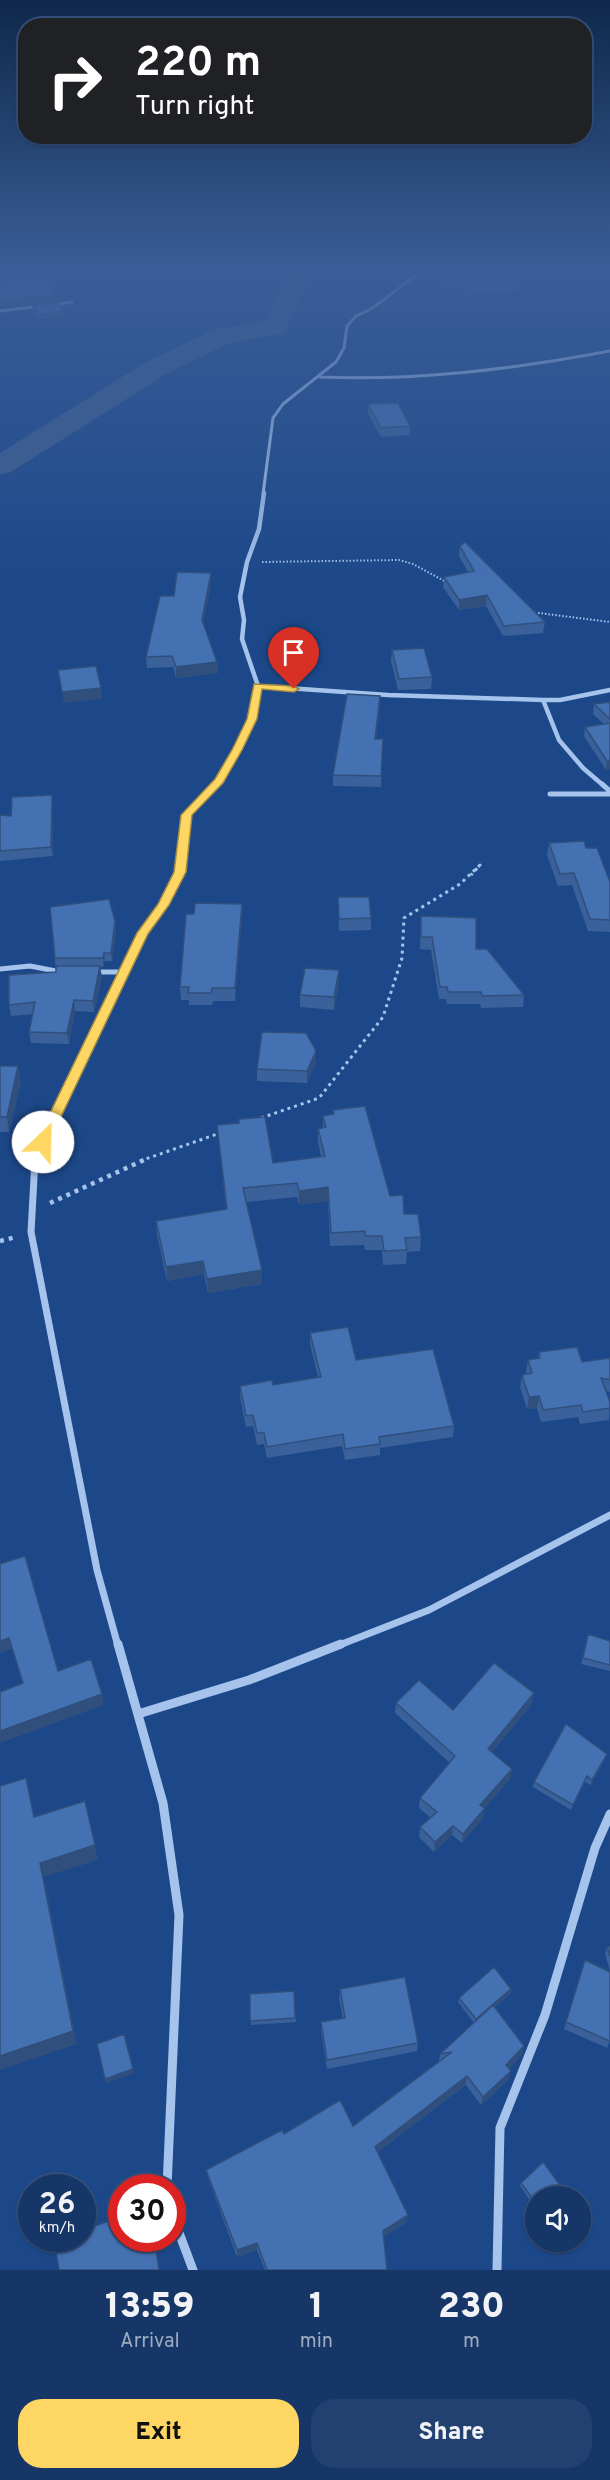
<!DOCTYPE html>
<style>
:root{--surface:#153667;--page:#224170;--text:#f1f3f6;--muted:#9dabc0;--line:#34507b;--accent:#fdd664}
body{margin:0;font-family:Overpass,sans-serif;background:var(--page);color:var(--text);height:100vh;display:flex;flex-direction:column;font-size:22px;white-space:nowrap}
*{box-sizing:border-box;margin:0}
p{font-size:20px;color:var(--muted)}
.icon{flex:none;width:33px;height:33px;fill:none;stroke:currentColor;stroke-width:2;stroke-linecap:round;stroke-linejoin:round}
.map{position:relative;height:2270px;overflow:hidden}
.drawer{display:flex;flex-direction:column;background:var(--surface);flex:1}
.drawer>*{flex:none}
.guide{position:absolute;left:18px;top:18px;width:574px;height:126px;border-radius:24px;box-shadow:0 2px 4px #0004,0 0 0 2px var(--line);background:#202124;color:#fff;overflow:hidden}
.tools{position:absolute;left:525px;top:2186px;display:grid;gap:12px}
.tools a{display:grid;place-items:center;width:66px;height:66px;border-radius:50%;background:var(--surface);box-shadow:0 2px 4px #0004,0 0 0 2px var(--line);font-size:30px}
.speed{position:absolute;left:18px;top:2174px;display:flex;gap:12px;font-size:30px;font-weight:700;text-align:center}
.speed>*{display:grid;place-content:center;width:78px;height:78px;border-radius:50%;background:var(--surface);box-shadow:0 2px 4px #0004,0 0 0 2px var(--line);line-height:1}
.speed small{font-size:15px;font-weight:400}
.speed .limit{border:9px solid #d22;background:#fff;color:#111}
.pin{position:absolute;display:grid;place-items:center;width:51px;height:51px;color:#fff;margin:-62px -26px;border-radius:50% 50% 50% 0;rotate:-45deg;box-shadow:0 0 6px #0007}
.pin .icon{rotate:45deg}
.me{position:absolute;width:66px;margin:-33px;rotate:24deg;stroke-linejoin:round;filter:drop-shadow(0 0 4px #0008)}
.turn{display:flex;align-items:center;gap:21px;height:126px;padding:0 18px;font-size:27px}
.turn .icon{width:78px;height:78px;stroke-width:2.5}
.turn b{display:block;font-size:42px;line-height:51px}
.eta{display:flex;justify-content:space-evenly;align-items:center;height:102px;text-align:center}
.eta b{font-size:36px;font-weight:800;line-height:42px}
.primary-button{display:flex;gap:12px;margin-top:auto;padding:12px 18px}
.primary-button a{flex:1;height:69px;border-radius:24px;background:var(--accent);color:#111;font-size:24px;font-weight:800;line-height:69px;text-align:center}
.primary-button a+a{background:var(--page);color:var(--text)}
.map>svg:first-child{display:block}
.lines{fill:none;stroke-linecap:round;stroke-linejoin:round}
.river{fill:#3c5c8c;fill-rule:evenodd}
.path-far2{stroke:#a6c3ec;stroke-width:2;stroke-dasharray:1.5 2;stroke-linecap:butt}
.path-far1{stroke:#a6c3ec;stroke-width:3;stroke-dasharray:3 4;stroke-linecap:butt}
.path{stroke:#a6c3ec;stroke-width:4.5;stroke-dasharray:4 5;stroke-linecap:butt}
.street-far4{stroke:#a6c3ec;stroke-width:3}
.street-far3{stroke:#a6c3ec;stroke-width:4.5}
.street-far2{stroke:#a6c3ec;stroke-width:5}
.street-far1{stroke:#a6c3ec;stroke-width:7}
.street{stroke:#a6c3ec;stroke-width:9}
.wall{fill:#3a6199}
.shaded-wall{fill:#304f7d}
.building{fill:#4471b2;stroke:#304f7d;stroke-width:1.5}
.route{fill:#fdd664;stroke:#a48b41;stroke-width:1.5}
</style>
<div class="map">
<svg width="610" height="2270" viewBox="0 0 610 2270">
<rect width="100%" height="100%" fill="#1c4889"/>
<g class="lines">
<!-- river -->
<path class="river" d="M275,268H307L310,273L285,333L229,343L166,374L11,472L0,475V453L146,362L213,330L266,321L285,276Z"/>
<!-- path-far2 -->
<path class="path-far2" d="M262,562L399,560L413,564L448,583
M531,612L610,622"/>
<!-- path-far1 -->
<path class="path-far1" d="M261,1118L319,1098L383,1017L402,958L404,918L460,884L480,865L471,875
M140,1161L223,1132"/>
<!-- path -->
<path class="path" d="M50,1203L144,1160
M0,1241L16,1237"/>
<!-- street-far4 -->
<path class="street-far4" d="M54,305L72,302
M0,311L41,306
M320,377C418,381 514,369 610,351
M263,494L273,418L283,404L336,362L344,348L347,326L356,316L371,309L426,268"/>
<!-- street-far3 -->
<path class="street-far3" d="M258,686L388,695L543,700H560L610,690
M543,700L559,740L583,768L604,786
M214,786L252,719L258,686L242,639L244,620L240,597L247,562L259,529L264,493"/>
<!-- street-far2 -->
<path class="street-far2" d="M602,784L610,791
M550,794H610
M0,969L30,966L61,972
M95,972H125
M35,1161L65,1092L143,933L164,905L180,872L186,815L215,784"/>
<!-- street-far1 -->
<path class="street-far1" d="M35,1160L31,1232L97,1570L118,1646
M337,1646L429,1610L610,1515"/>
<!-- street -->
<path class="street" d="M118,1644L163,1803L179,1915L167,2187
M138,1714L249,1680L341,1644
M172,2214L193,2270
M497,2270L500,2128L545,2015L595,1848L610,1814"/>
</g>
<!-- wall -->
<path class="wall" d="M440,268H531V269L516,271L519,286V291L465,294L462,288L448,289Z
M33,306L64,311L65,316L41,319L34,311Z
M368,404L410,426V435L381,437L368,413Z
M460,546L545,622L543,633L503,636L486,606L459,610L443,587L444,577L468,572L459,556Z
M211,583L203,624L217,662L218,673L176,678L173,667L147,668L146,657L174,596Z
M392,650L432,677L431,689L398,690L391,661Z
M610,702V769L606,770L584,736L585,727L604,724L593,714L594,704Z
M380,707L376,739H383L381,787L333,786V775Z
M53,804V856L0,861V815L11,816Z
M549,843L586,848L610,882V932L588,931L572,885L558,886L547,855Z
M338,897L371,918V930L339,931Z
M242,904V916L235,1001H213L212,1005H189V1000H181L180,987L194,914Z
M50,907L115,921L116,930L112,961H105L103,967H100L102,977L94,1012L75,1011L69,1044L31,1043L29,1032L33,1014L11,1016L9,1005L56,972Z
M421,916L476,949L524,995L523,1007L481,1008L480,1004H447L446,999H439L431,950L420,949Z
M339,982L334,1010L300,1007V995Z
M316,1051V1063L307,1083L257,1081V1069Z
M0,1066L21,1082L9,1132H0Z
M333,1110L390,1196L404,1214L421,1237L420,1251L407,1252L406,1264L383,1265L382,1250H365L364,1245L330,1246L328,1201L299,1205L297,1197L246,1202L262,1270V1284L208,1293L204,1274L167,1281L157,1235L156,1221L226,1209L217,1125L239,1123V1119L273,1163L321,1156L318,1142V1129L323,1128V1116L333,1115Z
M310,1333L454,1426L453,1437L380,1448V1455L345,1460L342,1446L267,1458L264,1444L257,1445L253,1426L246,1427L240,1397V1386L273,1385L318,1377L310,1344Z
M539,1352L582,1362L610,1358V1392L606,1391L610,1402L609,1420L580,1424L578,1417L541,1422L537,1408L527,1409L520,1387L522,1375L527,1374L526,1372L528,1360L538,1358Z
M588,1634L610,1641V1671L581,1664Z
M396,1703L453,1710L532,1704L492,1752L512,1769L510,1779L484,1808L483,1818L462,1843L452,1835L434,1852L419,1837L420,1827L430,1817L419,1808L420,1798L450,1763L395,1713Z
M607,1754L605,1759L591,1785L585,1782L571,1810L533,1787L534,1782Z
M610,1946V2040L607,2048L564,2029L585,1960L610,1971L605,1954L607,1947Z
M340,1989L418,2043L417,2051L327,2069L321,2031V2022L343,2019L339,1998Z
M511,1989L510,1994L495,2007L522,2055L509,2069L508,2080L481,2105L466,2085L378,2152L407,2222L383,2237L387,2270H265L257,2250L237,2257L208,2178L206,2170L284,2134L353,2126L439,2061L440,2054L474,2023L458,2002L459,1998Z
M294,1991L296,2022L251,2025L250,1994Z
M521,2183L536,2196V2209L520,2186Z"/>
<!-- shaded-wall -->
<path class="shaded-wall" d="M514,268H531V269L514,271Z
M55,294L56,300L0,307V300Z
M64,311L65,316L41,319L40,315Z
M211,573V583L202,630V620Z
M487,595L486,606L459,610V600Z
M217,662L218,673L176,678V667Z
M101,688L102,699L64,703L62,692Z
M380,696V707L375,750V739Z
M610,760V769L606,770L607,761Z
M52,795L53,804V856L51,847Z
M242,904V916L235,1001V988Z
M115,921L116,930L112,961L111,953Z
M104,953L105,961L103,967V958Z
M100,966L102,977L94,1012L93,1001Z
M339,970V982L334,1010V997Z
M74,1000L75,1011L69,1044L67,1033Z
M316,1051V1063L307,1083V1071Z
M18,1066L21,1082L9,1132L7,1117Z
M328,1187V1201L299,1205V1191Z
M203,1261L204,1274L167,1281L166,1267Z
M262,1270V1284L208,1293L207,1279Z
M539,1396L537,1408L527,1409L529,1397Z
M9,1638L12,1649L0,1653V1641Z
M534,1693L532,1704L486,1759L488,1749Z
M102,1694L104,1705L0,1743V1731Z
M607,1754L605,1759L591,1785L592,1780Z
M512,1769L510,1779L479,1815L480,1805Z
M587,1776L585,1782L571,1810L573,1805Z
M26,1778L30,1793L38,1832L34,1817Z
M85,1801L98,1860L44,1877L77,2044L0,2070V2056L40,1863Z
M485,1808L483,1818L462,1843L463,1834Z
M453,1826L452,1835L434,1852L435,1842Z
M511,1989L510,1994L475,2024L476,2019Z
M524,2046L522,2055L504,2074L506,2065Z
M133,2069L134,2073L106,2083L105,2079Z
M511,2071L508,2080L481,2105L483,2097Z
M467,2076L466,2085L374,2155L375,2147Z
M408,2215L407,2222L382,2238L383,2231Z
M257,2243V2250L237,2257V2250Z"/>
<!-- building -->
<path class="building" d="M0,268H41L55,294L0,300Z
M442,268H515L519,286L465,289L462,284H449Z
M59,303L64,311L40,315L33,306Z
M398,403L410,426L381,428L368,404Z
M465,542L545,622L504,626L487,595L459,600L444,577L474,571L460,546Z
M177,572L211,573L202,620L217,662L176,667L172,656L146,657L160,596H174Z
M424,648L432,677L399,679L392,650Z
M96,666L101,688L62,692L58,670Z
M347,694L380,696L375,739H383L381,776L333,775Z
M610,702V719L594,704Z
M610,723V760L607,761L585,727Z
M52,795L51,847L0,851V815L11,816L12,797Z
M584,841L586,848H597L610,882V920L590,919L574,873L560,874L549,843Z
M338,897H369L371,918L339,919Z
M109,899L115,921L111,953H104L103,958H55L50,907Z
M195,903L242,904L235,988H212L211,993H188L189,987H180L186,914H194Z
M421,916L476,918V949H487L524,995L482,996L481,992H448L447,987H440L432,937H421Z
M56,966H100L93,1001L74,1000L67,1033L29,1032L35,1002L9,1005V975L56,972Z
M305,968L339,970L334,997L300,995Z
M262,1032L306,1033L316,1051L307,1071L257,1069Z
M0,1066H18L7,1117H0Z
M365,1106L390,1196L403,1195L404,1214H418L421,1237L405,1238L407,1250L384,1251L382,1236H365V1231L331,1233L328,1187L299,1191L297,1183L243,1188L262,1270L207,1279L203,1261L166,1267L156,1221L227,1209L217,1125L239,1123V1119L265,1117L273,1163L325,1156L318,1129L326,1127L323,1116L334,1114L333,1110Z
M348,1327L356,1360L433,1349L454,1426L379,1437L380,1444L345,1449L343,1434L267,1447L264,1433H257L253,1415L246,1416L240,1386L272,1380L273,1385L321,1377L310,1333Z
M577,1347L582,1362L610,1358V1380L601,1378L610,1402V1408L583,1412L581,1405L543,1410L539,1396L529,1397L522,1375L532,1373L528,1360L540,1358L539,1352Z
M25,1556L58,1671L91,1659L102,1694L0,1731V1692L23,1683L9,1638L0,1641V1564Z
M588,1634L610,1641V1665L583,1658Z
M494,1663L534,1693L488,1749L512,1769L480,1805L485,1808L463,1834L453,1826L435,1842L420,1827L437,1812L420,1798L455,1756L396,1703L419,1680L453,1710Z
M566,1724L607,1754L592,1780L587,1776L573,1805L534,1782Z
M26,1778L34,1817L85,1801L95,1845L40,1863L73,2031L0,2056V1786Z
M610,1946V1956L607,1947Z
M585,1960L610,1972V2041L566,2022Z
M494,1967L511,1989L476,2019L459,1998Z
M405,1977L418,2043L327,2060L321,2022L345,2018L340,1989Z
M294,1991L295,2018L250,2021V1994Z
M493,2005L524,2046L506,2065L511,2071L483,2097L467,2076L375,2147L408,2215L383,2231L387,2270H267L257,2243L237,2250L206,2170L282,2130L284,2134L340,2100L353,2126L452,2052L440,2054Z
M124,2034L133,2069L105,2079L97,2044Z
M543,2162L568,2196H536V2203L521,2183Z
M122,2217V2238H154L159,2270H59L54,2240L59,2238H82V2230Z"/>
<!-- sky -->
<linearGradient id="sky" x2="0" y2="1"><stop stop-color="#0f284b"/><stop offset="0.46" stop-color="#3a5e97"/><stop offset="1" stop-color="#3a5e97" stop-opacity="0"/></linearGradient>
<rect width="610" height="586" fill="url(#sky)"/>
<!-- route -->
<path class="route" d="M254,684L294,686L299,689L294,692L262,689L257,719L242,750L223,783L192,815L186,872L169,905L148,934L49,1142L43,1147L38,1146L36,1142L137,933L158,904L174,872L181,815L215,779L232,750L247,719Z"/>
</svg>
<div class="tools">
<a><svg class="icon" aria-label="sound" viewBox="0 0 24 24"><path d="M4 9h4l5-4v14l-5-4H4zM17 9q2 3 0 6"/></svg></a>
</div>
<div class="speed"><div>26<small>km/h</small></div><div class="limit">30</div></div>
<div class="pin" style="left:294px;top:689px;background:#d93025"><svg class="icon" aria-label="arrive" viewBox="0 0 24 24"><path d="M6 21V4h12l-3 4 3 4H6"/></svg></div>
<svg class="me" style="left:43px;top:1142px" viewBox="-20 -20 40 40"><circle r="19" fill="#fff"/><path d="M0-13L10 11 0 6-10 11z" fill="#fdd664"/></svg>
<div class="guide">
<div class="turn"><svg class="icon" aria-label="right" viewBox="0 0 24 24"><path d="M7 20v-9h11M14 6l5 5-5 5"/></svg><div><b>220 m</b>Turn right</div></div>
</div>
</div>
<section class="drawer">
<div class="eta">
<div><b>13:59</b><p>Arrival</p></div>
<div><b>1</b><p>min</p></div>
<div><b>230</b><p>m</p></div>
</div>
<div class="primary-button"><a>Exit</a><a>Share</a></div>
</section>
